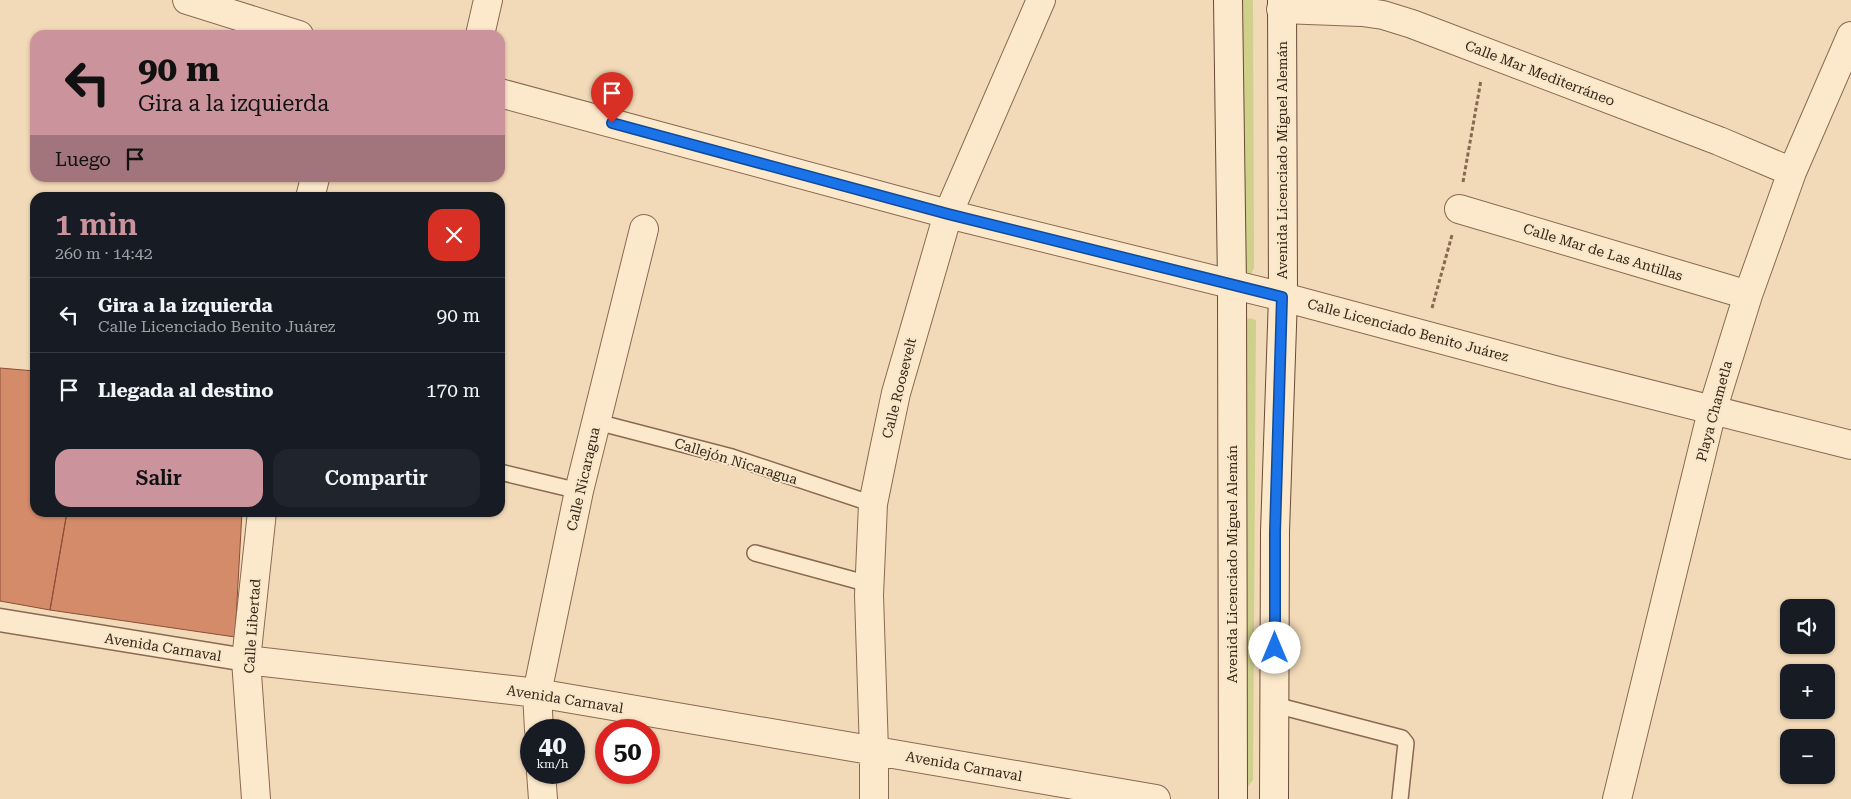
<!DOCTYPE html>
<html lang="es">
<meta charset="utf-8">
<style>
:root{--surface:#171b24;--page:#20242c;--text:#f1f3f6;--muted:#9ea1a6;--line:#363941;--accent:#cb939b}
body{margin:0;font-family:"Roboto Serif",serif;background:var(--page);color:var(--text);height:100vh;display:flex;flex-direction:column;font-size:19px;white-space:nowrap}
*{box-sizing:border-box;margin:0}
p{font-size:16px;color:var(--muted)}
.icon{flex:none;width:28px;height:28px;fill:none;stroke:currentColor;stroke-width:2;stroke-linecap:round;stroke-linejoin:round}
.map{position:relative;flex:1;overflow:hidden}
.drawer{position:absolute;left:30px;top:192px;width:475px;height:325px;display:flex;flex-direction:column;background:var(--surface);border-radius:15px;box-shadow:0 1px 4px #0004}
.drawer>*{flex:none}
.guide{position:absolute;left:30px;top:30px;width:475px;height:152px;border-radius:15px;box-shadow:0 1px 4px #0004;background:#cb939b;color:#111;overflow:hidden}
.buttons{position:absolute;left:1780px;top:599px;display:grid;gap:10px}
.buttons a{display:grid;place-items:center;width:55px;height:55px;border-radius:10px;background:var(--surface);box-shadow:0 1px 4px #0004;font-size:25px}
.speed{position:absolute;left:520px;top:719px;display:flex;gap:10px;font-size:25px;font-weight:700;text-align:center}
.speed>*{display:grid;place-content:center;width:65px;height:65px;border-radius:50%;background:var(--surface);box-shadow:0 1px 4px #0004;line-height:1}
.speed small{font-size:12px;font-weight:400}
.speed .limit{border:8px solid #d22;background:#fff;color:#111}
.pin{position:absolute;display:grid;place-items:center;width:42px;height:42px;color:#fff;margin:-51px -21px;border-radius:50% 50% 50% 0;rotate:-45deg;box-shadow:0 0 5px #0007}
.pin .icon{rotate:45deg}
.me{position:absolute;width:55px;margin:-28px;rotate:0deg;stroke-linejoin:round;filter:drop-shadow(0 0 4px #0008)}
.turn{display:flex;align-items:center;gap:18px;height:105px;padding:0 25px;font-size:22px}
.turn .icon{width:65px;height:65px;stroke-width:2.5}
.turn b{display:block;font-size:35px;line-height:42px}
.then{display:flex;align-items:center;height:48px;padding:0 25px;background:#0003;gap:10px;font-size:19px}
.round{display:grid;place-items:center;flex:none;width:52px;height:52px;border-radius:15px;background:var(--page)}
.summary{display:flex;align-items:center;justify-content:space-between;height:85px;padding:0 25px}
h1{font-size:30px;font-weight:600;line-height:38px;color:var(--accent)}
.primary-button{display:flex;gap:10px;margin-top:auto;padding:10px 25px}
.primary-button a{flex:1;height:58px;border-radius:15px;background:var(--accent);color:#111;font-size:20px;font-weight:600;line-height:58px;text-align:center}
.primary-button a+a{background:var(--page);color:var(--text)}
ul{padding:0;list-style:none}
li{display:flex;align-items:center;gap:15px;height:75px;padding:0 25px;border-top:1px solid var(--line)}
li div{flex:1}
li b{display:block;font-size:19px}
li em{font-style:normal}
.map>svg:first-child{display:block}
.green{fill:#cfd08c}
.building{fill:#d48b6a;stroke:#8a4e36}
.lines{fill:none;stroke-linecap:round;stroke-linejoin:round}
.service-casing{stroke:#896952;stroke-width:18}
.pedestrian-casing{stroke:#896952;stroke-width:25}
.minor-casing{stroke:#896952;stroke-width:30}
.tertiary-casing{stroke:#896952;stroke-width:30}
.secondary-casing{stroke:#6a4a36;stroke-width:30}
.path{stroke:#896952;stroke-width:3;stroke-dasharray:4 2.5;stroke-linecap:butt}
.service{stroke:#fce9cb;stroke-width:15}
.pedestrian{stroke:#fce9cb;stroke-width:22}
.minor{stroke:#fce9cb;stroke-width:28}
.tertiary{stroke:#fce9cb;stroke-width:28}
.secondary{stroke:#fce9cb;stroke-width:28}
.route-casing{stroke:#114b97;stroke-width:12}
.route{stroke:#1a73e8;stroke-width:9}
.labels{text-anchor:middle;stroke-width:4;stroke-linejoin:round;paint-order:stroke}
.street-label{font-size:14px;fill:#362419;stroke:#f8e6c8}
</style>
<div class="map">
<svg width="1851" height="799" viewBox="0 0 1851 799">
<rect width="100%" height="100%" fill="#f2dab8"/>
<!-- green -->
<path class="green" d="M1242,0H1253L1254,268L1251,274L1243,270Z
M1250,318L1256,320L1253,780L1246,789L1244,321Z"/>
<!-- building -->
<path class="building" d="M0,368L35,371V512H67L50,610L0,601Z
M67,512H242L235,637L50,610Z"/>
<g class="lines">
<defs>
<path id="service" d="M597,422L732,457L873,504
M500,472L579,491
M755,553L869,584
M1275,705L1402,738L1406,743L1400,799"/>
<path id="pedestrian" d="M0,620L246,660"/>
<path id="minor" d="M1281,9L1362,12L1383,15L1412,24L1719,141L1792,172
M480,35L488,0
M310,198L315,178
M1459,209L1748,295
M1283,297L1562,372L1851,445
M246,660L537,693L1156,799
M539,730L537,693L579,491L644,229
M541,772L543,799
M256,799L246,660L262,512
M874,799V751L869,595L873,504L884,450L896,393L948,214L1041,0
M1617,799L1712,411L1748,295L1792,172L1851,36"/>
<path id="tertiary" d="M187,0L299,35
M500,93L948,214L1283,297"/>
<path id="secondary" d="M1228,0L1232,285L1233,799
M1274,799L1275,532L1283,297L1282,0"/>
</defs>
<!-- service casing -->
<use href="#service" class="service-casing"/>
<!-- pedestrian casing -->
<use href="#pedestrian" class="pedestrian-casing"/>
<!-- minor casing -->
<use href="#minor" class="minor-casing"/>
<!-- tertiary casing -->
<use href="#tertiary" class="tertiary-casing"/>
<!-- secondary casing -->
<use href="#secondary" class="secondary-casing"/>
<!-- path -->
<path class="path" d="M1463,182L1481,80
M1432,308L1452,235"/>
<!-- service -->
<use href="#service" class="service"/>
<!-- pedestrian -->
<use href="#pedestrian" class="pedestrian"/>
<!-- minor -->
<use href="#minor" class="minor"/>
<!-- tertiary -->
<use href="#tertiary" class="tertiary"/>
<!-- secondary -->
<use href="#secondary" class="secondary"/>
</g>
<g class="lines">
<defs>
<path id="route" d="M612,123L948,214L1282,297L1275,532V648"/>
</defs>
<!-- route casing -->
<use href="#route" class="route-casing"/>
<!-- route -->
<use href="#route" class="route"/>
</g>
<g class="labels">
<!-- street labels -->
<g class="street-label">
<text transform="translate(1540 73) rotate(21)" y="5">Calle Mar Mediterráneo</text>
<text transform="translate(1282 160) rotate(-90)" y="5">Avenida Licenciado Miguel Alemán</text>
<text transform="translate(1603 252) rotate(17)" y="5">Calle Mar de Las Antillas</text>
<text transform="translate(1408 330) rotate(15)" y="5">Calle Licenciado Benito Juárez</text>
<text transform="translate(899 388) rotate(-76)" y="5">Calle Roosevelt</text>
<text transform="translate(1714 411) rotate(-75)" y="5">Playa Chametla</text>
<text transform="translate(736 461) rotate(17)" y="5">Callejón Nicaragua</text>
<text transform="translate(583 479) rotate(-77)" y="5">Calle Nicaragua</text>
<text transform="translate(1232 564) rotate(-90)" y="5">Avenida Licenciado Miguel Alemán</text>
<text transform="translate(252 626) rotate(-86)" y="5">Calle Libertad</text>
<text transform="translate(163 647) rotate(9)" y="5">Avenida Carnaval</text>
<text transform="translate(565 699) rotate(9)" y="5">Avenida Carnaval</text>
<text transform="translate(964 766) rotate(10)" y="5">Avenida Carnaval</text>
</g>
</g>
</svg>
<div class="buttons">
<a><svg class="icon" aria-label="sound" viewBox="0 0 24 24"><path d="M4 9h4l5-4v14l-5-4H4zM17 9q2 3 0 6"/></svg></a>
<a>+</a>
<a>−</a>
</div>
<div class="speed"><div>40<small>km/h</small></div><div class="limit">50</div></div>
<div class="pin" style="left:612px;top:123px;background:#d93025"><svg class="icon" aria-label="arrive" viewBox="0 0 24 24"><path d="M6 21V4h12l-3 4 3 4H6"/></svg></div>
<svg class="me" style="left:1275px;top:648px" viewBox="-20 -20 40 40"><circle r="19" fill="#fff"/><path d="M0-13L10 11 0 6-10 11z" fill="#1a73e8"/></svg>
<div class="guide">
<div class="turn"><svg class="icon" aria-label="left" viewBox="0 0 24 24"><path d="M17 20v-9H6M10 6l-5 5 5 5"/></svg><div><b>90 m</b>Gira a la izquierda</div></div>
<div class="then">Luego<svg class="icon" aria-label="arrive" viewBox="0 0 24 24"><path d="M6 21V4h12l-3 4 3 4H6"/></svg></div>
</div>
<section class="drawer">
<div class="summary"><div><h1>1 min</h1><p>260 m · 14:42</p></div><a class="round" style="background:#d93025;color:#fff"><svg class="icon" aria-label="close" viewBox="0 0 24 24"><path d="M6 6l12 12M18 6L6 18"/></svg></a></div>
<ul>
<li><svg class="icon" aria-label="left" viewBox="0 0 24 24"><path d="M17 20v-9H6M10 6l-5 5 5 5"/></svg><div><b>Gira a la izquierda</b><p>Calle Licenciado Benito Juárez</p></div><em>90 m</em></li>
<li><svg class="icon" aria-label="arrive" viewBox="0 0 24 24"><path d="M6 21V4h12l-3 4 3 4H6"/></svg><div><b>Llegada al destino</b></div><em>170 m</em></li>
</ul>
<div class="primary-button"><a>Salir</a><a>Compartir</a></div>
</section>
</div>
